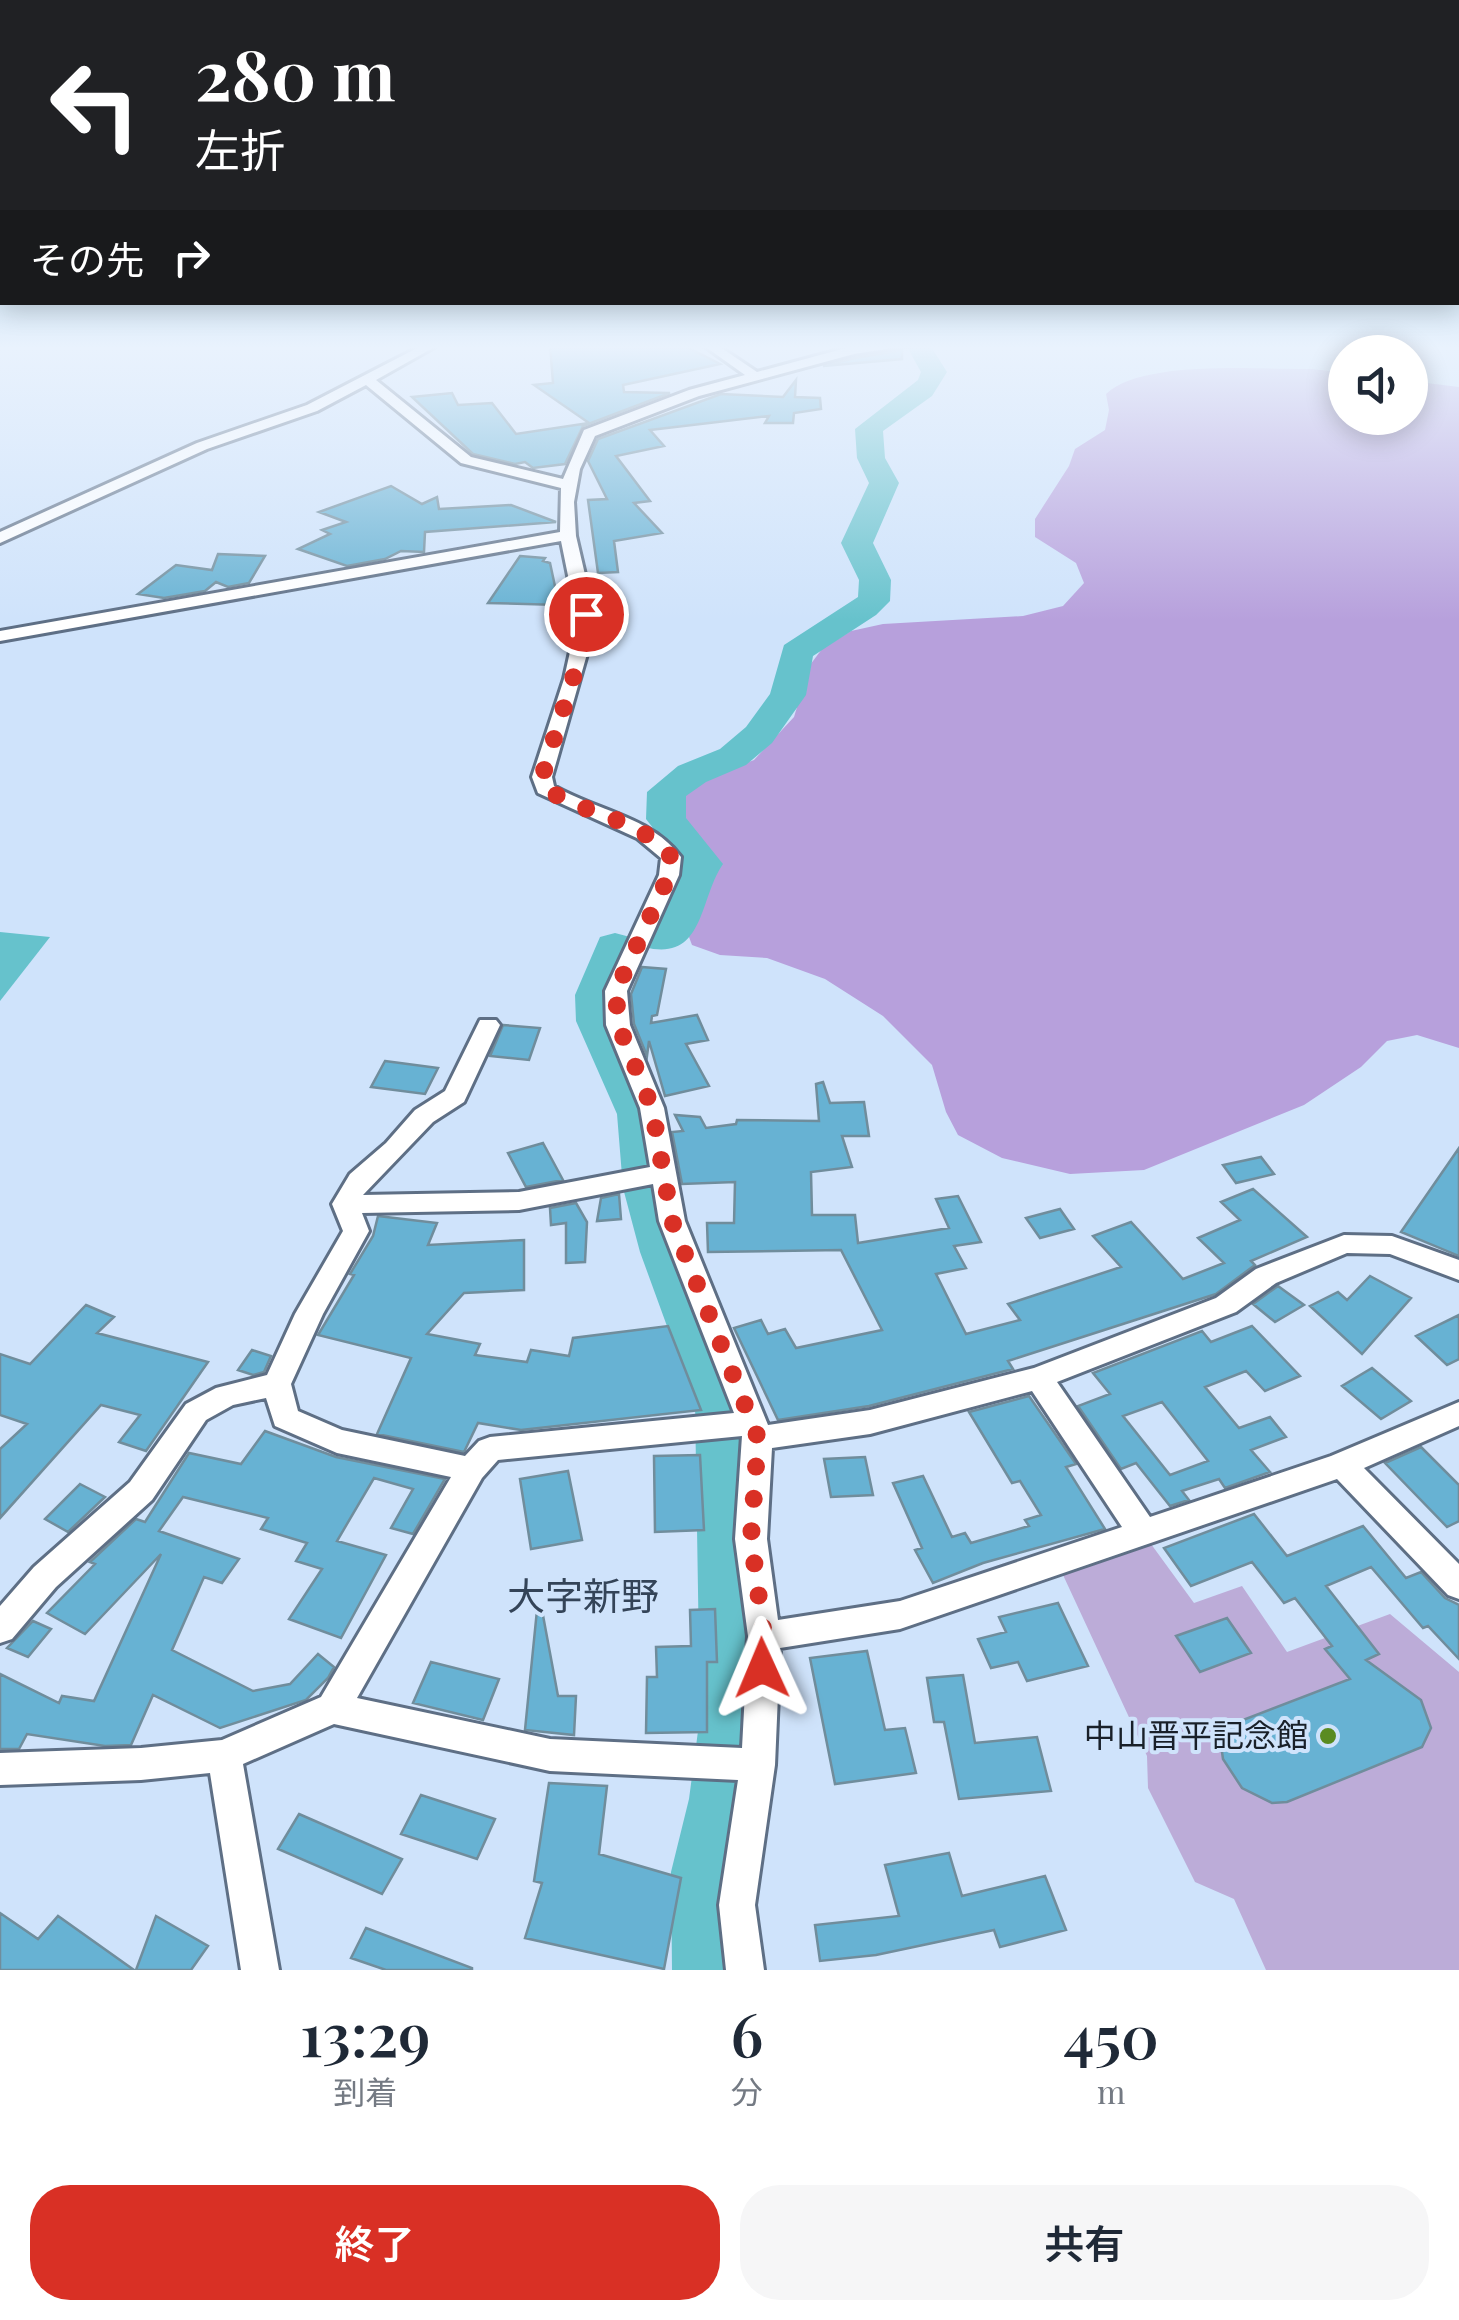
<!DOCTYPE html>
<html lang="ja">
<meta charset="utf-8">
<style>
:root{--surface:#fff;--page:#f6f6f7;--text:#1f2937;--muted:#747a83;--accent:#d93025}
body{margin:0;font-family:"Playfair Display","Noto Sans JP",serif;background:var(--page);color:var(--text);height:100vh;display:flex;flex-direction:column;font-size:38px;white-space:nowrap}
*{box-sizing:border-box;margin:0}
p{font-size:32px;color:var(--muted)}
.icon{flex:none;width:55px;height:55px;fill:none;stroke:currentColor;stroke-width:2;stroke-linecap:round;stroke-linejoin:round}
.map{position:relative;height:1970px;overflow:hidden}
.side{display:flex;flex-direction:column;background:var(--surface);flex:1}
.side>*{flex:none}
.top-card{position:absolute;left:0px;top:0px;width:1460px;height:305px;box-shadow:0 5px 25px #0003;background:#202124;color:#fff;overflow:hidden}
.buttons{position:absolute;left:1328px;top:335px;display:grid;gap:20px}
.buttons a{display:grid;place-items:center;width:100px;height:100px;border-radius:50%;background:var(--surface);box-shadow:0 5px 25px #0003;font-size:50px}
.pin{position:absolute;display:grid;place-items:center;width:85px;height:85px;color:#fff;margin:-42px;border:5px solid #fff;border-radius:50%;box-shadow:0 2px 10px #0007}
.me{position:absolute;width:110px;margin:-55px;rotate:359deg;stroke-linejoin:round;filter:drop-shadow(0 0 8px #0008)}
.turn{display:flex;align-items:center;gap:35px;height:210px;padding:0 30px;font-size:45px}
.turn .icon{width:130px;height:130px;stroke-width:2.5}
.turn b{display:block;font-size:70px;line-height:85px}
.then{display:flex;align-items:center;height:95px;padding:0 30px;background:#0003;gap:20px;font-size:38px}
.eta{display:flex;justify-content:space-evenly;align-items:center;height:170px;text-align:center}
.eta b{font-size:60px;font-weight:600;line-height:70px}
.action{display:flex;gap:20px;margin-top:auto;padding:20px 30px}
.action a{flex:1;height:115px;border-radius:40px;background:var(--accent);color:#fff;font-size:40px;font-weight:600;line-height:115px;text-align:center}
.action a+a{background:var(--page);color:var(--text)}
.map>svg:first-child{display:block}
.green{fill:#bcacd8}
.forest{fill:#b7a0dc}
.water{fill:#66c2cc}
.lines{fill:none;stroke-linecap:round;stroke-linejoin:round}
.river{fill:#66c2cc;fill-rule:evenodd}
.building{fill:#67b2d3;stroke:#708d9c;stroke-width:2.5;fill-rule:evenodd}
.street-casing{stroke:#5e6f85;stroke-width:6}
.street{fill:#fff;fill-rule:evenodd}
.route{stroke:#d93025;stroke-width:18;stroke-dasharray:0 32.4}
.poi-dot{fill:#5a8b21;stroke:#cfe3fb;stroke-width:4}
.labels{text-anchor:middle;stroke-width:8;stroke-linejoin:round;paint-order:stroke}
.near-poi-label{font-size:32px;fill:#192029;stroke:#cfe3fb;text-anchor:end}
.near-quarter-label{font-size:38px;fill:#344458;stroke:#cfe3fb}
</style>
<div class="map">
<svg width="1459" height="1970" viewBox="0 0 1459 1970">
<rect width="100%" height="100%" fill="#cfe3fb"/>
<!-- green -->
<path class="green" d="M1143,1533L1194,1603L1242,1586L1287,1652L1390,1614L1459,1672V1970H1266L1234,1899L1195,1882L1148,1788L1147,1756L1057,1562Z"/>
<!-- forest -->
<path class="forest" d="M1312,369L1345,373V418H1410V381L1459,387V1048L1417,1035L1387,1041L1361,1067L1304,1105L1144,1170L1070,1174L1002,1158L958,1135L946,1112L932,1065L883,1016L825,979L767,958L720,955L692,945L686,929L715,866L682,816L677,796L701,780L754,760L794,717L810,665L822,649L851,631L883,624L1023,616L1063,606L1084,583L1076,563L1035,537V519L1069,466L1075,449L1105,430L1109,410L1106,394C1143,359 1262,370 1312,369Z"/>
<!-- water -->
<path class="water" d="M0,932L50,937L0,1001Z"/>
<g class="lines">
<!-- river -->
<path class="river" d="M906,345H930L947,372L932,396L883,431L885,458L899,483L873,543L891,580L890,601L876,615L813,656L806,695L772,743L746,765L706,782L686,796V818L723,864C699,898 705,963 644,947L637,938L661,916L668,882L681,864L646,819L647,792L678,766L720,749L746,727L770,694L784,645L858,597L859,580L841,543L869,483L857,458L855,429L918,380L921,372Z
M615,933L630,937L637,946L621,995L622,1021L667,1114L675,1188L694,1252L753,1403L768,1716L759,1799L743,1872L748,1970H672L671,1872L689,1799L700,1716L695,1403L640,1252L623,1188L617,1114L576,1021L575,995L600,937Z"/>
</g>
<!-- building -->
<path class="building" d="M550,345H683L720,364L623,385L624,392L670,393L583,426L565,464L533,468L525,462L515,464L473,454L412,397L452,393L458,405L492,403L516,434L589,423L534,385L553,383Z
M902,350V359L823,366L855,358Z
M796,380L795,397L820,398L821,409L794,413L793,423H765L769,416L650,430L664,446L616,456L650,501L634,503L662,533L614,541L618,572L598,573L588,500L607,499L588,461L598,439L721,394L783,397Z
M391,486L422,504L437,497L439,509L511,505L556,522L425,532L424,552L401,551L385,559L347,566L298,549L330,534L322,530L346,522L319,512Z
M218,554L265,556L249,583L228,587L216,582L205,591L164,598L138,594L176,565L212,570Z
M520,556L545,558L543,561L550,563L559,605L488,603Z
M642,967L666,969L657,1015L652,1016L651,1023L697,1015L708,1040L686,1044L709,1086L665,1096L649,1041L647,1056L634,1024L631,994Z
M503,1025L540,1028L529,1060L490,1056Z
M385,1061L438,1068L425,1094L371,1087Z
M823,1082L830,1103L864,1102L869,1136H842L852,1167L811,1172L812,1215H855L858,1243L949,1228L936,1199L958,1196L981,1242L954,1246L966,1268L936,1274L966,1334L1020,1320L1008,1304L1121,1267L1093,1236L1131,1222L1183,1279L1224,1263L1198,1238L1240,1220L1221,1202L1253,1189L1307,1237L1251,1261L1255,1265L1216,1294L1008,1361L1013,1369L869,1406L778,1420L734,1328L761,1320L768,1334L785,1329L796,1348L882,1330L841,1250L708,1252L707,1223H734L735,1182L682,1184L672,1132L683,1131L675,1115L700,1117L706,1128L736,1124L737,1120L819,1121L816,1084Z
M543,1143L563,1180L526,1187L508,1153Z
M1459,1148V1256L1401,1232Z
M1261,1157L1274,1174L1236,1183L1223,1165Z
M619,1194L621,1219L597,1221L601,1198Z
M576,1203L587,1222L585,1262L566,1263V1223L551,1225L550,1208Z
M1060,1209L1074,1229L1040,1238L1026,1218Z
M378,1216L437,1223L428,1245L524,1240V1290L464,1293L427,1334L480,1344L475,1355L527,1362L531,1350L569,1356L573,1338L668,1326L701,1410L521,1430L478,1423L464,1452L377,1434L411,1358L318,1335L354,1275L350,1274L373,1236Z
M1370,1276L1411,1298L1362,1354L1310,1306L1338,1292L1347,1300Z
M1278,1286L1304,1305L1275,1322L1253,1304Z
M86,1305L114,1317L97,1333L208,1362L146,1451L119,1442L140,1415L101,1405L0,1518V1449L27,1424L0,1415V1354L30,1364Z
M1459,1315V1359L1447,1365L1416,1336Z
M1252,1326L1300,1376L1265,1391L1246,1371L1205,1387L1239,1428L1270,1417L1286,1437L1251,1450L1270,1472L1225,1488L1219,1479L1191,1488L1182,1491L1189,1500L1170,1506L1136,1463L1121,1469L1078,1406L1110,1394L1093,1373L1202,1331L1211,1342ZM1162,1402L1208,1461L1170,1475L1123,1416Z
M252,1350L271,1356L264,1372L253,1375L238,1370Z
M1372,1368L1411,1401L1381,1419L1342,1386Z
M1029,1396L1076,1464L1066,1467L1105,1529L983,1563L933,1583L915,1550L922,1548L893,1483L923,1476L952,1537L965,1533L971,1543L1029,1526L1025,1520L1041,1515L1020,1481L1012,1483L969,1412Z
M265,1431L336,1457L445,1479L413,1534L391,1528L413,1489L374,1478L337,1541L386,1555L341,1638L289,1619L322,1569L296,1561L307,1543L261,1529L268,1518L183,1497L159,1531L239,1559L222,1583L204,1577L172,1650L253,1691L290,1684L318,1654L334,1667L328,1678L306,1700L220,1728L153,1695L131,1745L105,1746L27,1734L19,1749H0V1674L59,1703L62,1696L94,1701L161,1554L85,1634L47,1613L95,1564L90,1562L136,1519L145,1522L189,1453L241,1464Z
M1421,1447L1459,1485V1521L1447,1527L1385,1463Z
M700,1455L704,1530L655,1532L654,1456Z
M865,1457L873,1495L831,1497L824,1459Z
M568,1471L582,1540L531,1549L520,1479Z
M80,1484L105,1497L68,1532L45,1519Z
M1254,1514L1287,1556L1363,1526L1406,1578L1421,1572L1445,1598L1459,1605V1659L1428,1626L1423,1628L1371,1567L1326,1586L1379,1654L1366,1660L1421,1700L1431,1728L1422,1747L1287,1802L1272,1803L1242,1788L1223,1759L1221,1745L1227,1733L1235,1723L1350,1679L1325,1649L1332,1646L1295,1598L1284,1603L1252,1562L1191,1586L1164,1548Z
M1058,1603L1088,1666L1027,1681L1018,1662L991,1668L978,1639L1006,1632L999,1617Z
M715,1609L717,1662H707V1732L646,1733L647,1677H657L656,1647L691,1646L690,1610Z
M537,1610H542L558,1696H576L574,1735L525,1730Z
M1227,1618L1251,1653L1200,1672L1176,1636Z
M33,1621L51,1629L28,1657L7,1648Z
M867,1651L885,1730L905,1728L916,1773L835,1784L810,1658Z
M431,1662L499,1679L483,1720L413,1703Z
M963,1675L975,1743L1037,1737L1051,1791L959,1799L944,1722H934L927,1678Z
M549,1783L607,1786L599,1854L681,1878L664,1969L525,1938L542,1883L534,1881Z
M421,1795L495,1819L477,1859L401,1834Z
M299,1814L402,1859L382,1894L278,1849Z
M949,1853L962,1896L1045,1876L1066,1930L1000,1947L994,1930L876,1955L820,1961L815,1925L899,1916L885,1865Z
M0,1913L38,1939L58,1916L134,1970H0Z
M156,1916L208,1946L191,1970H136Z
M366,1928L472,1968V1970H386L351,1958Z"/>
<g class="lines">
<defs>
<path id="street" d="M423,345H438L376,380L471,457L563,479L584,430L689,390L745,375L703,345H717L757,372L846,348V345H911L854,354L699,396L595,436L580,469L574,502L576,536L593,609L591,640L552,777L554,786C597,811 650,816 681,857L679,875L627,991L630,1025L664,1108L685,1221L768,1425L870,1410L1034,1368L1216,1298L1256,1269L1344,1235L1392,1236L1459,1260V1280L1390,1254L1347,1253L1276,1283L1236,1312L1057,1382L1150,1517L1331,1456L1459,1402V1426L1364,1468L1459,1564V1599L1448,1595L1337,1479L900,1629L780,1648L775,1765L755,1905L764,1970H726L719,1905L738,1780L550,1771L334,1724L243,1764L279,1970H241L210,1773L141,1780L0,1785V1753L141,1748L222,1740L321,1697L451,1477L337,1453L275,1426L266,1398L233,1405L206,1420L152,1500L56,1587L12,1639L0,1643V1606L34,1567L130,1482L186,1404L216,1388L267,1375L295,1314L343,1231L332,1204L350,1174L386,1143L415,1110L445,1091L480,1020H496L500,1025L464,1102L433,1122L363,1195L519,1192L650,1167L640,1108L606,1025L605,991L659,875L661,858L637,838L538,793L532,777L564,679L577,620L561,541L0,641V631L560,532L561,488L461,463L366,385L317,411L207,449L0,543V532L197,443L307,405ZM653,1184L659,1221L734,1413L490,1437L479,1441L465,1456L342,1430L298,1411L291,1384L323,1314L369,1231L362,1213L519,1210ZM1032,1391L1122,1527L900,1601L778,1620L767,1539L772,1448L870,1434ZM742,1436L735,1539L748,1636L742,1748L550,1739L357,1698L482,1478L498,1460Z"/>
</defs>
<!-- street casing -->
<use href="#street" class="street-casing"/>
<!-- street -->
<use href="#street" class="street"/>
</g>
<!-- sky -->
<linearGradient id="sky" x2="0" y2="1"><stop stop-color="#74badd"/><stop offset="0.56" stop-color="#e9f2fd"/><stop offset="1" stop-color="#e9f2fd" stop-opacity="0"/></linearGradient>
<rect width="1459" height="621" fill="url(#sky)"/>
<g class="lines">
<!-- route -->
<path class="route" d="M586,614L581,653L542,777L545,788C585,816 640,817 671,857L669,875L616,991L618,1024L652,1108L672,1221L758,1438L751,1538L764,1636L762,1668"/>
</g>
<!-- markers -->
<circle class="poi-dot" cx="1328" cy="1736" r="10"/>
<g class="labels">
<!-- near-poi labels -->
<g class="near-poi-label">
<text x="1308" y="1747">中山晋平記念館</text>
</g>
<!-- near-quarter labels -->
<g class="near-quarter-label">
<text x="583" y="1610">大字新野</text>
</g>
</g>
</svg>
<div class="buttons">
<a><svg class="icon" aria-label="sound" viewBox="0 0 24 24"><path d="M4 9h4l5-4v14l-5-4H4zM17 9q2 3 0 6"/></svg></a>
</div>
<div class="pin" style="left:586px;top:614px;background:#d93025"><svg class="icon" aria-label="arrive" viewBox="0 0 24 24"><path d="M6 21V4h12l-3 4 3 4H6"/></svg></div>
<svg class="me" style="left:762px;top:1668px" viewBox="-20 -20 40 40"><path d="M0-17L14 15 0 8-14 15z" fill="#d93025" stroke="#fff" stroke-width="4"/></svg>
<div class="top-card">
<div class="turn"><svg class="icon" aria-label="left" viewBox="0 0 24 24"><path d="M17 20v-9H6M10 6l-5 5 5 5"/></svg><div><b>280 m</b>左折</div></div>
<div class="then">その先<svg class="icon" aria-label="right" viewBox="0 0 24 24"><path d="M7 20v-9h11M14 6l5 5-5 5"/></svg></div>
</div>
</div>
<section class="side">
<div class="eta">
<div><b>13:29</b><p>到着</p></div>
<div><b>6</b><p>分</p></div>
<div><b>450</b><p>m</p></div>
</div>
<div class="action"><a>終了</a><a>共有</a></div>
</section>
